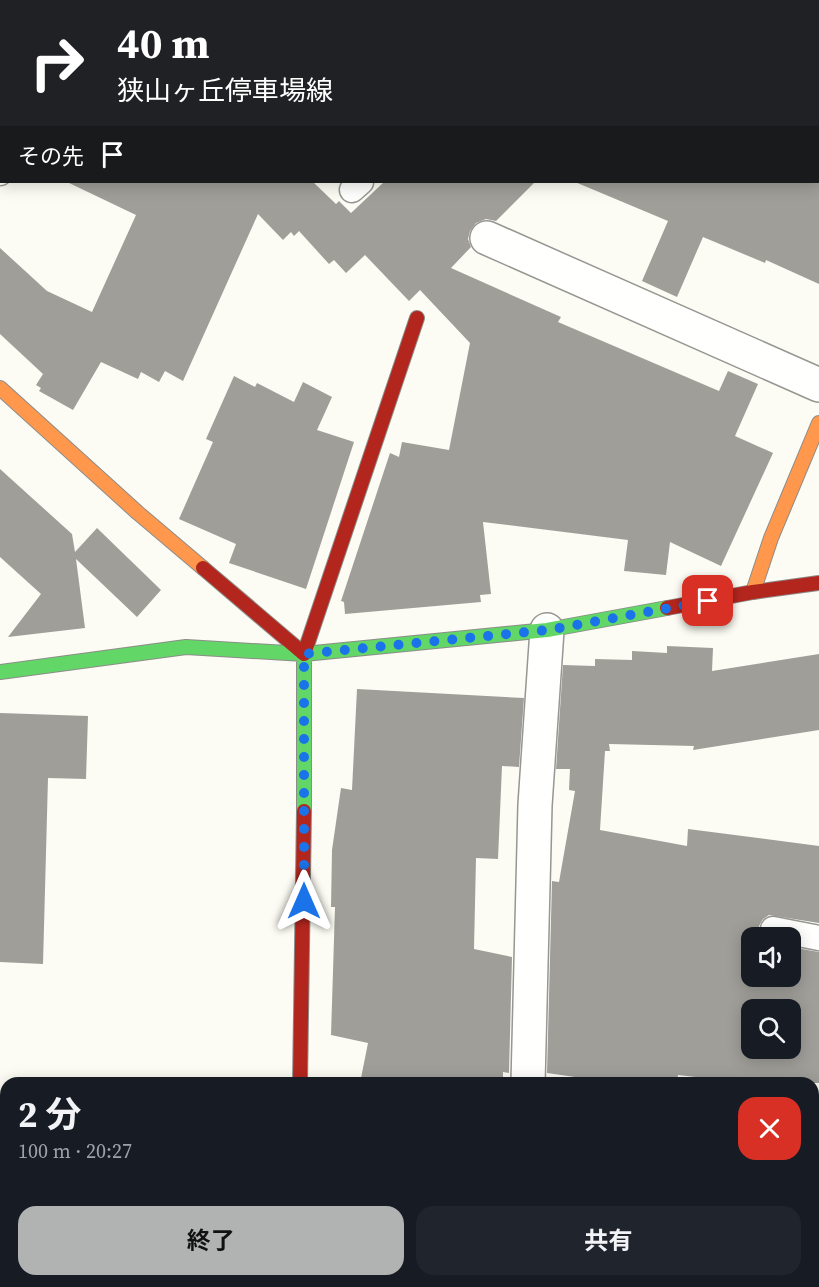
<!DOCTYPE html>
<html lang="ja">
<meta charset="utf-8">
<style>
:root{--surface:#171b24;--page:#20242c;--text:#f1f3f6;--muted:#9ea1a6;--accent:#b1b2b2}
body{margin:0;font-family:"Source Serif 4","Noto Sans JP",serif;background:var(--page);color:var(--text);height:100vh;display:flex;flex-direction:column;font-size:22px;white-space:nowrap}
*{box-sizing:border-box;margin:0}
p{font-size:20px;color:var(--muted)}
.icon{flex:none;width:33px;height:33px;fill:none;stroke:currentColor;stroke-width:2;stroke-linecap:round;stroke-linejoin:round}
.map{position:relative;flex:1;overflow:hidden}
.side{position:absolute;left:0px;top:1077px;width:819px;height:210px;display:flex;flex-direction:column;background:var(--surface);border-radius:18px 18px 0 0;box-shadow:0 3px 15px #0003}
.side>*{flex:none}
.top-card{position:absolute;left:0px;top:0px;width:819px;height:183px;box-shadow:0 3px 15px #0003;background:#202124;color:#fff;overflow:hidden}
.fabs{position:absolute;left:741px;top:927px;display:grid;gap:12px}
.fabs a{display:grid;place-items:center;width:60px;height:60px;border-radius:12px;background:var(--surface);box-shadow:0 3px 15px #0003;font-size:30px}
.pin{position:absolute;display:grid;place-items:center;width:51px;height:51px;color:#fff;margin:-26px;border-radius:12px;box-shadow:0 3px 9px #0006}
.me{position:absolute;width:66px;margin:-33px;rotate:0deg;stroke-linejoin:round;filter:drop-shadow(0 0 4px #0008)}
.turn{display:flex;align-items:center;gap:21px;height:126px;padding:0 18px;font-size:27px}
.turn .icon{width:78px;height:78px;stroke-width:2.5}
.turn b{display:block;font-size:42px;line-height:51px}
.then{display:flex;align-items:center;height:57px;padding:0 18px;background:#0003;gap:12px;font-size:22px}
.round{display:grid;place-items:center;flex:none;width:63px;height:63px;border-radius:18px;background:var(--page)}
.overview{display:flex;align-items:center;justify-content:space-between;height:102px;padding:0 18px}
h1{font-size:36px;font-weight:700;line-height:45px}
.primary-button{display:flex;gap:12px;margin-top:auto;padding:12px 18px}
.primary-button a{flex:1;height:69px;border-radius:18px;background:var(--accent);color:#111;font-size:24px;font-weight:700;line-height:69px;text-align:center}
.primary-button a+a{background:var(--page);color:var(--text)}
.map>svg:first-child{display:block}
.building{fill:#9f9e99;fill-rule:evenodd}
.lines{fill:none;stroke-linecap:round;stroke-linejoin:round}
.lane-casing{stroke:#969692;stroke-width:27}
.street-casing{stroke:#969692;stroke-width:36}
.fast-casing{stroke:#8c8c89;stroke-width:16}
.slow-casing{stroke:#8c8c89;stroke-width:16}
.jam-casing{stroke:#8c8c89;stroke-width:16}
.lane{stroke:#fffffd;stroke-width:24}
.street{stroke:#fffffd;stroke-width:33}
.fast{stroke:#63d668;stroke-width:14}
.slow{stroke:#ff974d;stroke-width:14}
.jam{stroke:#b3261e;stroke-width:14}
.route{stroke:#1a73e8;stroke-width:10;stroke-dasharray:0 18}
</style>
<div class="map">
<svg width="819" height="1287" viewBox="0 0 819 1287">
<rect width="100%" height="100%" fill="#fcfcf4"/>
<!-- building -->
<path class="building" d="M67,182H313L336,204L339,201L351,213L384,182H535L496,221L486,219L476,223L470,231L468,239L471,247L451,268L561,317L558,322L719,391L728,371L758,384L735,436L773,453L721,566L670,542L666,575L624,571L628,540L483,522L491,594L480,595L481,602L345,614L344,602L341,601L390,453L399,457L402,442L449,450L470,343L420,290L409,301L365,255L346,273L334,260L329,264L299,231L294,236L291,232L283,240L258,214L183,381L165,371L159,382L141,372L138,379L101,362L73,410L39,391L41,388L36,385L43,374L0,334V248L47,291L92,312L136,215Z
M575,182H819V284L766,260L765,263L703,237L677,297L642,281L668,221Z
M234,376L255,387L257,383L294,402L303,382L332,397L317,430L354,442L306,589L229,563L236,544L179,519L213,442L206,439Z
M0,469L72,534L75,552L97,528L161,590L137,617L76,559L85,628L8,637L41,594L0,557Z
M667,646L713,648L712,671L819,654V730L693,750L694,746L609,744L610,751H605L600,830L687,846L688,829L819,846V923L769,915L763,919L759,926V933L762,938H752V976H790V947L819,952V1083H748L678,1075L677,1083H617L547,1073L552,881L559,882L575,791L569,790L570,769H556L563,665L595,666V659L632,660V651L667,653ZM752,1010H790V1048H752Z
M357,689L524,698L519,767L502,766L498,859L476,858L474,949L512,957L509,1073L503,1072V1083H360L368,1043L331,1035L335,907H331L332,850L341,788L352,790Z
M0,713L88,716L86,779L48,778L43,964L0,962Z"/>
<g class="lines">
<defs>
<path id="lane" d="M0,173L2,171
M352,190L361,182
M773,929L819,938
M669,1287L670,1281"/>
<path id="street" d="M469,0L476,2
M789,2L790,0
M818,125L819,126
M487,238L819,385
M528,1083L535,805L547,630
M522,1287V1281"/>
<path id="fast" d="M0,672L186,647L304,654
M304,811V654L547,630L667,608"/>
<path id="slow" d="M0,388L138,513L203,568
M753,592L771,538L819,423
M297,1281V1287"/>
<path id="jam" d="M203,568L304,654
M667,608L753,592L819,583
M304,654L417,318
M300,1083L304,811"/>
</defs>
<!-- lane casing -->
<use href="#lane" class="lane-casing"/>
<!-- street casing -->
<use href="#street" class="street-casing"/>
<!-- fast casing -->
<use href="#fast" class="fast-casing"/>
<!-- slow casing -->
<use href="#slow" class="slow-casing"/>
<!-- jam casing -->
<use href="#jam" class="jam-casing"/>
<!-- lane -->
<use href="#lane" class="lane"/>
<!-- street -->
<use href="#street" class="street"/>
<!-- fast -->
<use href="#fast" class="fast"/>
<!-- slow -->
<use href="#slow" class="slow"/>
<!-- jam -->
<use href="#jam" class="jam"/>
</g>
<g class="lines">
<!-- route -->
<path class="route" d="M304,901V654L548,630L708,601"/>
</g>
</svg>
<div class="fabs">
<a><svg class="icon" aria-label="sound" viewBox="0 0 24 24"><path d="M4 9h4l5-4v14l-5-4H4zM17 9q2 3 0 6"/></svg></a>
<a><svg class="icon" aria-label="search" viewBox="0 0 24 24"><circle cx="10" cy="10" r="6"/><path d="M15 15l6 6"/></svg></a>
</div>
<div class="pin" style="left:708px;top:601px;background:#d93025"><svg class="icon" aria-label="arrive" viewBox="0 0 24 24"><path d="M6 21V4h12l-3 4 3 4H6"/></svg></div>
<svg class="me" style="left:304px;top:901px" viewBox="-20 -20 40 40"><path d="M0-17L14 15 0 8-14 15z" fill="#1a73e8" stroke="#fff" stroke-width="4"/></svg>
<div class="top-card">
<div class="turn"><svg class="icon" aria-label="right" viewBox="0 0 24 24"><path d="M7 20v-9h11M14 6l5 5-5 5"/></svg><div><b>40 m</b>狭山ヶ丘停車場線</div></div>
<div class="then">その先<svg class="icon" aria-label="arrive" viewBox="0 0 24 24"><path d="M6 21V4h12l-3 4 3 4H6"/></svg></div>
</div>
<section class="side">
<div class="overview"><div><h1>2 分</h1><p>100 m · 20:27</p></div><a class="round" style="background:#d93025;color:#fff"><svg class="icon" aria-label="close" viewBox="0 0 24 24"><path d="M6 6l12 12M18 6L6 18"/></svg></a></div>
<div class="primary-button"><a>終了</a><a>共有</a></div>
</section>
</div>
